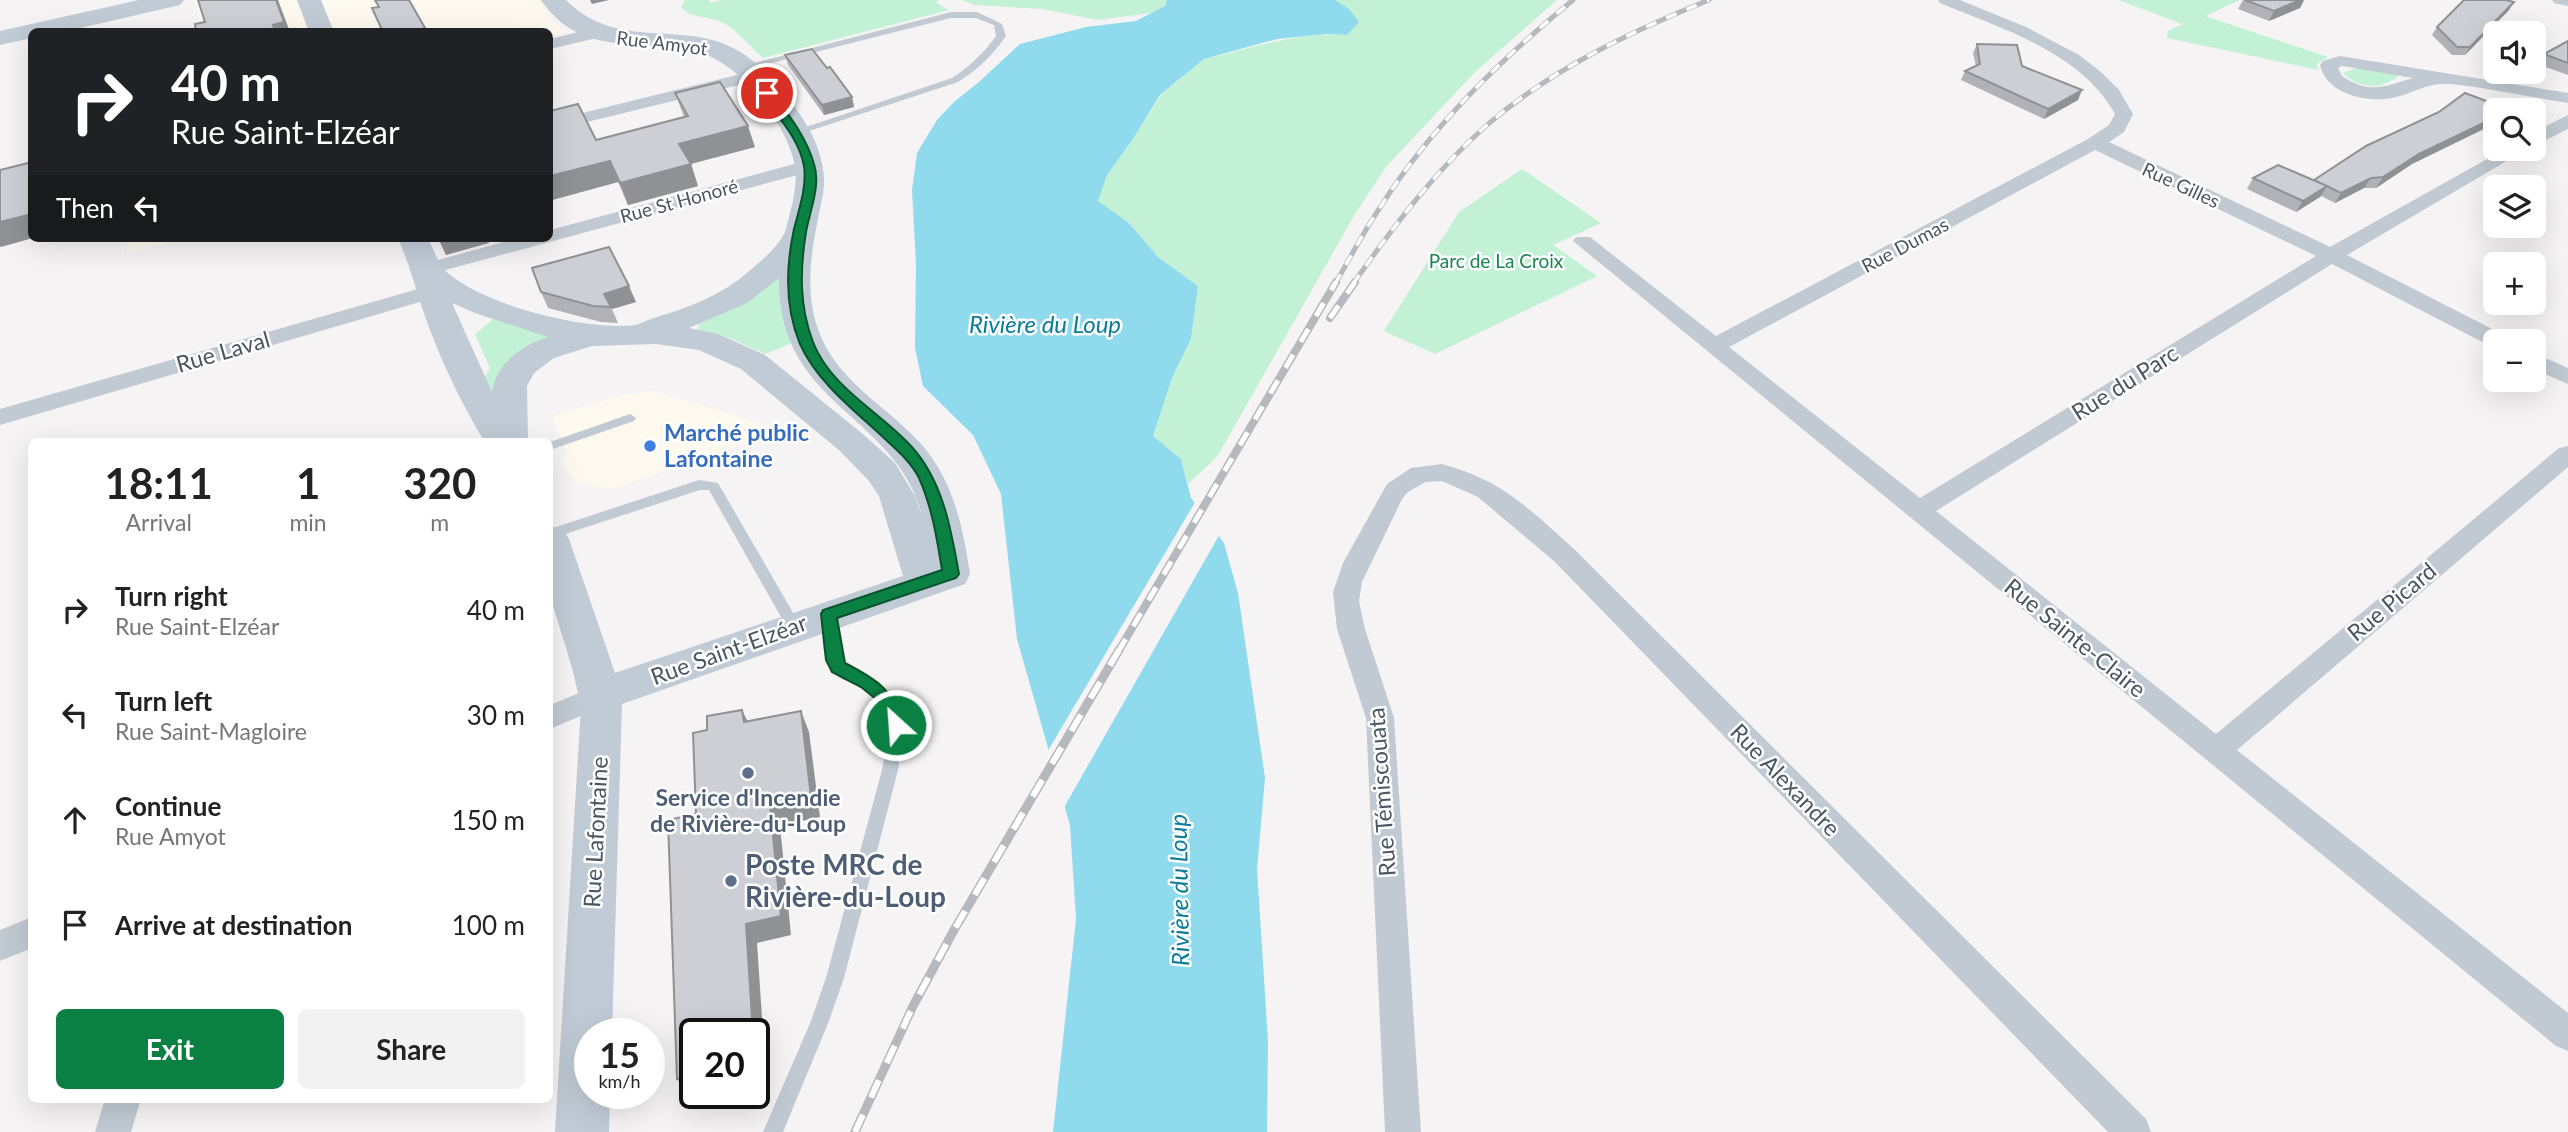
<!DOCTYPE html>
<meta charset="utf-8">
<style>
:root{--surface:#fff;--page:#f2f2f2;--text:#222;--muted:#767676;--accent:#0b8043}
body{margin:0;font-family:Lato,sans-serif;background:var(--page);color:var(--text);height:100vh;display:flex;flex-direction:column;font-size:26px;white-space:nowrap}
*{box-sizing:border-box;margin:0}
p{font-size:23px;color:var(--muted)}
.icon{flex:none;width:38px;height:38px;fill:none;stroke:currentColor;stroke-width:2;stroke-linecap:round;stroke-linejoin:round}
.map{position:relative;flex:1;overflow:hidden}
.sheet{position:absolute;left:28px;top:438px;width:525px;height:665px;display:flex;flex-direction:column;background:var(--surface);border-radius:10px;box-shadow:0 7px 28px #0002}
.sheet>*{flex:none}
.guide{position:absolute;left:28px;top:28px;width:525px;height:214px;border-radius:10px;box-shadow:0 7px 28px #0002;background:#202124;color:#fff;overflow:hidden}
.tools{position:absolute;left:2483px;top:21px;display:grid;gap:14px}
.tools a{display:grid;place-items:center;width:63px;height:63px;border-radius:10px;background:var(--surface);box-shadow:0 7px 28px #0002;font-size:35px}
.speed{position:absolute;left:574px;top:1018px;display:flex;gap:14px;font-size:35px;font-weight:700;text-align:center}
.speed>*{display:grid;place-content:center;width:91px;height:91px;border-radius:50%;background:var(--surface);box-shadow:0 7px 28px #0002;line-height:1}
.speed small{font-size:18px;font-weight:400}
.speed .limit{border:4px solid #111;border-radius:10px;background:#fff;color:#111}
.pin{position:absolute;display:grid;place-items:center;width:60px;height:60px;color:#fff;margin:-30px;border:4px solid #fff;border-radius:50%;box-shadow:0 2px 7px #0007}
.me{position:absolute;width:77px;margin:-38px;rotate:334deg;stroke-linejoin:round;filter:drop-shadow(0 0 5px #0008)}
.turn{display:flex;align-items:center;gap:24px;height:147px;padding:0 28px;font-size:32px}
.turn .icon{width:91px;height:91px;stroke-width:2.5}
.turn b{display:block;font-size:49px;line-height:60px}
.then{display:flex;align-items:center;height:66px;padding:0 28px;background:#0003;gap:14px;font-size:26px}
.eta{display:flex;justify-content:space-evenly;align-items:center;height:119px;text-align:center}
.eta b{font-size:42px;font-weight:700;line-height:49px}
.primary-button{display:flex;gap:14px;margin-top:auto;padding:14px 28px}
.primary-button a{flex:1;height:80px;border-radius:10px;background:var(--accent);color:#fff;font-size:28px;font-weight:700;line-height:80px;text-align:center}
.primary-button a+a{background:var(--page);color:var(--text)}
ul{padding:0;list-style:none}
li{display:flex;align-items:center;gap:21px;height:105px;padding:0 28px}
li div{flex:1}
li b{display:block;font-size:26px}
li em{font-style:normal}
.map>svg:first-child{display:block}
.commercial{fill:#fdf9ef}
.green{fill:#c3f1d5}
.water{fill:#90daee}
.pier{fill:#f5f3f3}
.lines{fill:none;stroke-linecap:round;stroke-linejoin:round}
.lane{fill:#c1cad2;fill-rule:evenodd}
.street{fill:#c1cad2;fill-rule:evenodd}
.secondary{fill:#c1cbd6;fill-rule:evenodd}
.rail-far2-casing{stroke:#b5b8bd;stroke-width:5}
.rail-far1-casing{stroke:#b5b8bd;stroke-width:8}
.rail-casing{stroke:#b5b8bd;stroke-width:9}
.rail-far2{stroke:#fff;stroke-width:3.5;stroke-dasharray:11;stroke-linecap:butt}
.rail-far1{stroke:#fff;stroke-width:5;stroke-dasharray:15;stroke-linecap:butt}
.rail{stroke:#fff;stroke-width:6;stroke-dasharray:19;stroke-linecap:butt}
.wall{fill:#b0b2b7}
.shaded-wall{fill:#909195}
.building{fill:#cdcfd5;stroke:#909195;stroke-width:2}
.route{fill:#0b8043;stroke:#07532c;stroke-width:2}
.shop-dot{fill:#3f7fe0;stroke:#fff;stroke-width:2.5}
.service-dot{fill:#5c6f8a;stroke:#fff;stroke-width:2.5}
.labels{text-anchor:middle;stroke-width:5;stroke-linejoin:round;paint-order:stroke}
.far-street-label{font-size:19px;fill:#4a5661;stroke:#fff}
.far-park-label{font-size:19px;fill:#17864f;stroke:#fff}
.street-label{font-size:23px;fill:#4a5661;stroke:#fff}
.shop-label{font-size:23px;font-weight:bold;fill:#366cbe;stroke:#fff;text-anchor:start}
.service-label{font-size:23px;font-weight:bold;fill:#4e5e75;stroke:#fff}
.water-label{font-size:24px;font-style:italic;fill:#0c7c9b;stroke:#fff}
.near-service-label{font-size:28px;font-weight:bold;fill:#4e5e75;stroke:#fff;text-anchor:start}
</style>
<div class="map">
<svg width="2568" height="1132" viewBox="0 0 2568 1132">
<rect width="100%" height="100%" fill="#f5f3f3"/>
<!-- commercial -->
<path class="commercial" d="M194,0H538L555,23L567,32L550,38V32L203,31Z
M126,238H185L127,253Z
M654,391L764,424L759,439L611,489L575,482L561,460L567,454L552,416L621,395Z"/>
<!-- green -->
<path class="green" d="M685,0H709L711,3L722,0H938L937,3L949,10L763,58C749,46 738,30 721,22C708,16 689,18 681,7Z
M963,0H1167L1165,6L1151,13L1097,20L1042,9L974,5Z
M1335,0H1557L1474,73L1386,167L1355,214L1217,457L1188,484L1181,459L1153,436L1172,378L1191,339L1198,286L1158,257L1129,223L1097,202L1107,175L1133,139L1161,95L1204,59C1255,48 1293,32 1347,35L1349,9Z
M2119,0H2240L2205,16L2328,57L2317,64L2319,70L2167,38L2168,31L2185,23L2182,24Z
M2356,68L2396,74L2398,76C2382,90 2358,89 2343,73Z
M1522,169L1601,223L1553,245L1597,276L1435,354L1384,331L1459,212Z
M781,277L786,324L792,343L765,354L732,339L697,330L700,323L773,279Z
M496,317L552,338L492,397L484,377L490,368L475,334Z"/>
<!-- water -->
<path class="water" d="M1167,0H1335L1349,9L1359,22L1347,35L1327,34L1277,39L1204,59L1160,95L1133,139L1107,175L1098,201L1129,223L1158,257L1198,286L1191,339L1172,378L1153,436L1181,459L1191,498L1224,543L1238,593L1265,778L1257,869L1268,1041L1267,1132H1053L1076,919L1070,825L1017,639L1001,494L973,435L923,386L915,348L916,264L912,190L917,153L937,120L955,101L979,82L1020,44L1086,27L1136,21L1165,6Z"/>
<!-- pier -->
<path class="pier" d="M1197,499L1221,532L1062,811L1046,754Z"/>
<g class="lines">
<!-- lane -->
<path class="lane" d="M951,12H977L1002,24L1006,36C993,55 977,70 958,82L800,134L791,132L952,78C969,67 984,53 996,36L994,25L976,18H951L744,70L739,67Z
M630,414L636,418L634,421L550,450V442Z
M699,480L718,483L799,623L801,627L799,631H789L709,490H700L550,539V529Z
M829,609L834,610L836,614L839,650L843,664C852,671 863,673 873,679C906,700 904,736 898,770L844,978L829,1021L783,1132H763L811,1021L826,978L882,770C888,738 893,707 862,687C853,682 840,681 833,672C820,657 823,632 822,614L824,610Z"/>
<!-- street -->
<path class="street" d="M1938,0H1960L2026,27L2079,55L2101,72L2119,90L2133,114L2124,132L2109,142L2330,247L2505,149H2527L2347,255L2506,336L2509,341H2496V347L2490,346L2332,264L1936,511L2216,734L2559,448L2568,446V467L2237,750L2568,1013V1051L2556,1046L1573,241L1576,237H1590L1716,336L2088,139L2109,125L2115,114C2081,52 2002,29 1940,3ZM2095,150L2316,256L1920,498L1729,347Z
M2552,0H2568V6L2554,3Z
M595,28L601,29L603,33L601,37L550,49V39Z
M2340,56L2568,93V103C2529,97 2489,88 2450,84C2427,82 2413,94 2392,98C2367,103 2326,94 2320,65L2323,61ZM2342,66L2413,78C2385,86 2370,95 2342,76L2338,68Z
M753,71L759,72L762,76L759,80L550,131V121Z
M2568,115V129L2534,146V132Z
M809,160L816,162L819,166L816,170L427,275L420,273L416,269L420,265L518,238H550V230Z
M446,281L454,282L457,287L454,292L0,425V409Z
M2534,353L2568,368V384L2534,369Z
M1442,464C1502,480 1528,508 1573,548L2146,1119L2151,1132H2108L1555,562L1478,497L1442,481L1425,482L1408,492L1402,499L1362,582L1359,601L1365,629L1394,718L1421,1132H1385L1366,718L1337,629L1333,592L1343,563L1387,484L1411,468Z
M601,684L611,687L615,695L611,703L550,729V705Z
M32,917V948L0,961V930Z
M105,1099H141L131,1132H95Z"/>
<!-- secondary -->
<path class="secondary" d="M139,0H184L180,5L63,32H32V38L0,45V31Z
M297,0H321L334,32H309Z
M541,0H566C622,57 695,12 753,61C785,89 825,138 824,182C824,196 819,210 817,224C810,258 806,296 818,329C836,382 888,406 923,446C954,483 963,528 970,574L965,584L622,704L612,1034H590V1094H610L609,1132H555L581,707L573,671L550,596V526L563,529L569,539L615,673L903,576L879,496L869,481L840,451L741,369L699,350L656,344L592,346L554,358L534,373L527,386L528,441H484C464,407 446,372 432,335C419,303 412,270 398,238H428C434,250 438,265 449,274C487,306 586,331 635,325C641,324 647,320 654,318C688,308 722,295 748,272C761,261 781,245 786,229C791,209 798,187 795,166C787,123 739,61 695,51C637,38 581,58 541,0ZM779,278C777,407 897,413 922,516L915,496L895,463L864,435L765,355L718,334L689,328L747,303ZM452,303L475,313L548,337C522,345 497,363 492,392Z"/>
<defs>
<path id="rail-far2" d="M1335,284C1350,258 1364,231 1381,206C1432,126 1500,60 1573,0
M1353,284C1393,227 1435,171 1487,125C1552,69 1630,32 1709,0"/>
<path id="rail-far1" d="M1330,318L1355,282
M1118,652L1336,282"/>
<path id="rail" d="M855,1132L913,1006L954,930L1119,650"/>
</defs>
<!-- rail-far2 casing -->
<use href="#rail-far2" class="rail-far2-casing"/>
<!-- rail-far1 casing -->
<use href="#rail-far1" class="rail-far1-casing"/>
<!-- rail casing -->
<use href="#rail" class="rail-casing"/>
<!-- rail-far2 -->
<use href="#rail-far2" class="rail-far2"/>
<!-- rail-far1 -->
<use href="#rail-far1" class="rail-far1"/>
<!-- rail -->
<use href="#rail" class="rail"/>
</g>
<!-- wall -->
<path class="wall" d="M2243,0H2304L2300,8L2269,21L2238,9Z
M2509,10L2465,55H2452L2432,35L2437,27Z
M2568,41V75L2537,64L2544,54Z
M1977,44L2022,66L2078,100L2044,119L1961,80L1965,71L1976,66L1973,53Z
M785,55L827,68L852,97L854,107L824,115L788,65Z
M675,93L755,147L691,164L698,186L628,205L618,182L552,200L596,140L684,117Z
M2496,110V123L2412,164L2376,188H2364L2335,203L2321,196L2296,212L2247,189L2253,178L2314,180Z
M541,292L636,302L612,309L618,323L601,322L548,308Z"/>
<!-- shaded-wall -->
<path class="shaded-wall" d="M276,0H278L290,32H275L273,25Z
M590,0H609L592,4Z
M2300,0H2304L2300,8L2269,21L2274,11Z
M2514,2L2509,10L2465,55L2470,47Z
M425,28L427,32H412Z
M2082,90L2078,100L2044,119L2048,109Z
M852,97L854,107L824,115L822,105Z
M2496,117V123L2412,164L2376,188L2383,177L2419,154Z
M748,126L755,147L686,165L679,144Z
M610,161L618,182L552,200L550,195V176Z
M691,164L698,186L628,205L620,183Z
M2371,178L2364,188L2335,203L2341,193Z
M2327,186L2320,197L2296,212L2303,201Z
M32,214V238H33L1,247L0,246V222Z
M438,238H488L489,243L446,255Z
M629,286L636,302L612,309L604,294Z
M742,710L752,730L744,722Z
M801,711L809,732L820,817L780,826L791,935L757,943L766,1077L754,1080V1034H753L746,924L770,806Z
M695,1075V1094H699L690,1096L677,1079Z"/>
<!-- building -->
<path class="building" d="M198,0H276L284,22L273,25L275,32H196L195,24L205,22Z
M375,0H409L425,28L412,32H383L372,8L379,7Z
M2245,0H2300L2274,11Z
M2464,0H2506L2514,2L2470,47H2457L2437,27Z
M2568,41V63L2544,54Z
M1977,44L2017,45L2022,66L2082,90L2048,109L1965,71L1980,64Z
M812,49L827,68L830,67L852,97L822,105L785,55Z
M720,82L748,126L679,144L691,164L620,183L610,161L550,176V111L578,104L596,140L688,116L675,93Z
M2465,93L2510,110H2496V117L2419,154L2383,177L2371,178L2341,193L2314,180L2366,146L2439,112Z
M32,162V214L0,222V170Z
M2278,165L2327,186L2303,201L2253,178Z
M609,247L629,286L604,294L611,307L593,306L541,292L532,268Z
M742,710L744,722L801,711L811,797L770,806L781,916L746,924L753,1034H695V1075L677,1079L668,820L696,814L693,733L707,730V716Z"/>
<!-- route -->
<path class="route" d="M763,91H771C788,114 806,136 814,164C821,185 810,210 806,232C800,269 799,306 813,342C830,387 880,412 911,446C943,481 951,529 959,574L956,578L837,618L845,663C874,678 896,691 905,725L902,730H890L877,700L861,687L832,672L826,660L821,614L823,610L942,570C937,539 932,507 919,478C911,462 897,450 884,438C854,410 817,382 800,344C785,308 786,266 794,229C799,209 807,187 804,166C799,138 777,116 761,93Z"/>
<!-- markers -->
<circle class="shop-dot" cx="650" cy="446" r="7"/>
<g class="service-dot">
<circle cx="748" cy="773" r="7"/>
<circle cx="731" cy="881" r="7"/>
</g>
<g class="labels">
<!-- far-street labels -->
<g class="far-street-label">
<text transform="translate(662 43) rotate(7)" y="7">Rue Amyot</text>
<text transform="translate(2181 185) rotate(25)" y="7">Rue Gilles</text>
<text transform="translate(679 201) rotate(-15)" y="7">Rue St Honoré</text>
<text transform="translate(1905 245) rotate(-28)" y="7">Rue Dumas</text>
</g>
<!-- far-park labels -->
<g class="far-park-label">
<text x="1496" y="268">Parc de La Croix</text>
</g>
<!-- street labels -->
<g class="street-label">
<text transform="translate(223 352) rotate(-16)" y="8">Rue Laval</text>
<text transform="translate(2125 383) rotate(-32)" y="8">Rue du Parc</text>
<text transform="translate(2392 602) rotate(-40)" y="8">Rue Picard</text>
<text transform="translate(2075 638) rotate(39)" y="8">Rue Sainte-Claire</text>
<text transform="translate(729 650) rotate(-20)" y="8">Rue Saint-Elzéar</text>
<text transform="translate(1785 780) rotate(46)" y="8">Rue Alexandre</text>
<text transform="translate(1382 792) rotate(-94)" y="8">Rue Témiscouata</text>
<text transform="translate(596 832) rotate(-87)" y="8">Rue Lafontaine</text>
</g>
<!-- shop labels -->
<g class="shop-label">
<text x="664" y="441">Marché public<tspan x="664" dy="26">Lafontaine</tspan></text>
</g>
<!-- service labels -->
<g class="service-label">
<text x="748" y="806">Service d'Incendie<tspan x="748" dy="26">de Rivière-du-Loup</tspan></text>
</g>
<!-- water labels -->
<g class="water-label">
<text x="1045" y="333">Rivière du Loup</text>
<text transform="translate(1180 890) rotate(-91)" y="8">Rivière du Loup</text>
</g>
<!-- near-service labels -->
<g class="near-service-label">
<text x="745" y="875">Poste MRC de<tspan x="745" dy="32">Rivière-du-Loup</tspan></text>
</g>
</g>
</svg>
<div class="tools">
<a><svg class="icon" aria-label="sound" viewBox="0 0 24 24"><path d="M4 9h4l5-4v14l-5-4H4zM17 9q2 3 0 6"/></svg></a>
<a><svg class="icon" aria-label="search" viewBox="0 0 24 24"><circle cx="10" cy="10" r="6"/><path d="M15 15l6 6"/></svg></a>
<a><svg class="icon" aria-label="layers" viewBox="0 0 24 24"><path d="M12 4l9 5-9 5-9-5zM3 14l9 5 9-5"/></svg></a>
<a>+</a>
<a>−</a>
</div>
<div class="speed"><div>15<small>km/h</small></div><div class="limit">20</div></div>
<div class="pin" style="left:767px;top:93px;background:#d93025"><svg class="icon" aria-label="arrive" viewBox="0 0 24 24"><path d="M6 21V4h12l-3 4 3 4H6"/></svg></div>
<svg class="me" style="left:896px;top:725px" viewBox="-20 -20 40 40"><circle r="17" fill="#0b8043" stroke="#fff" stroke-width="3"/><path d="M0-11L8 9 0 5-8 9z" fill="#fff"/></svg>
<div class="guide">
<div class="turn"><svg class="icon" aria-label="right" viewBox="0 0 24 24"><path d="M7 20v-9h11M14 6l5 5-5 5"/></svg><div><b>40 m</b>Rue Saint-Elzéar</div></div>
<div class="then">Then<svg class="icon" aria-label="left" viewBox="0 0 24 24"><path d="M17 20v-9H6M10 6l-5 5 5 5"/></svg></div>
</div>
<section class="sheet">
<div class="eta">
<div><b>18:11</b><p>Arrival</p></div>
<div><b>1</b><p>min</p></div>
<div><b>320</b><p>m</p></div>
</div>
<ul>
<li><svg class="icon" aria-label="right" viewBox="0 0 24 24"><path d="M7 20v-9h11M14 6l5 5-5 5"/></svg><div><b>Turn right</b><p>Rue Saint-Elzéar</p></div><em>40 m</em></li>
<li><svg class="icon" aria-label="left" viewBox="0 0 24 24"><path d="M17 20v-9H6M10 6l-5 5 5 5"/></svg><div><b>Turn left</b><p>Rue Saint-Magloire</p></div><em>30 m</em></li>
<li><svg class="icon" aria-label="ahead" viewBox="0 0 24 24"><path d="M12 20V5M6 11l6-6 6 6"/></svg><div><b>Continue</b><p>Rue Amyot</p></div><em>150 m</em></li>
<li><svg class="icon" aria-label="arrive" viewBox="0 0 24 24"><path d="M6 21V4h12l-3 4 3 4H6"/></svg><div><b>Arrive at destination</b></div><em>100 m</em></li>
</ul>
<div class="primary-button"><a>Exit</a><a>Share</a></div>
</section>
</div>
